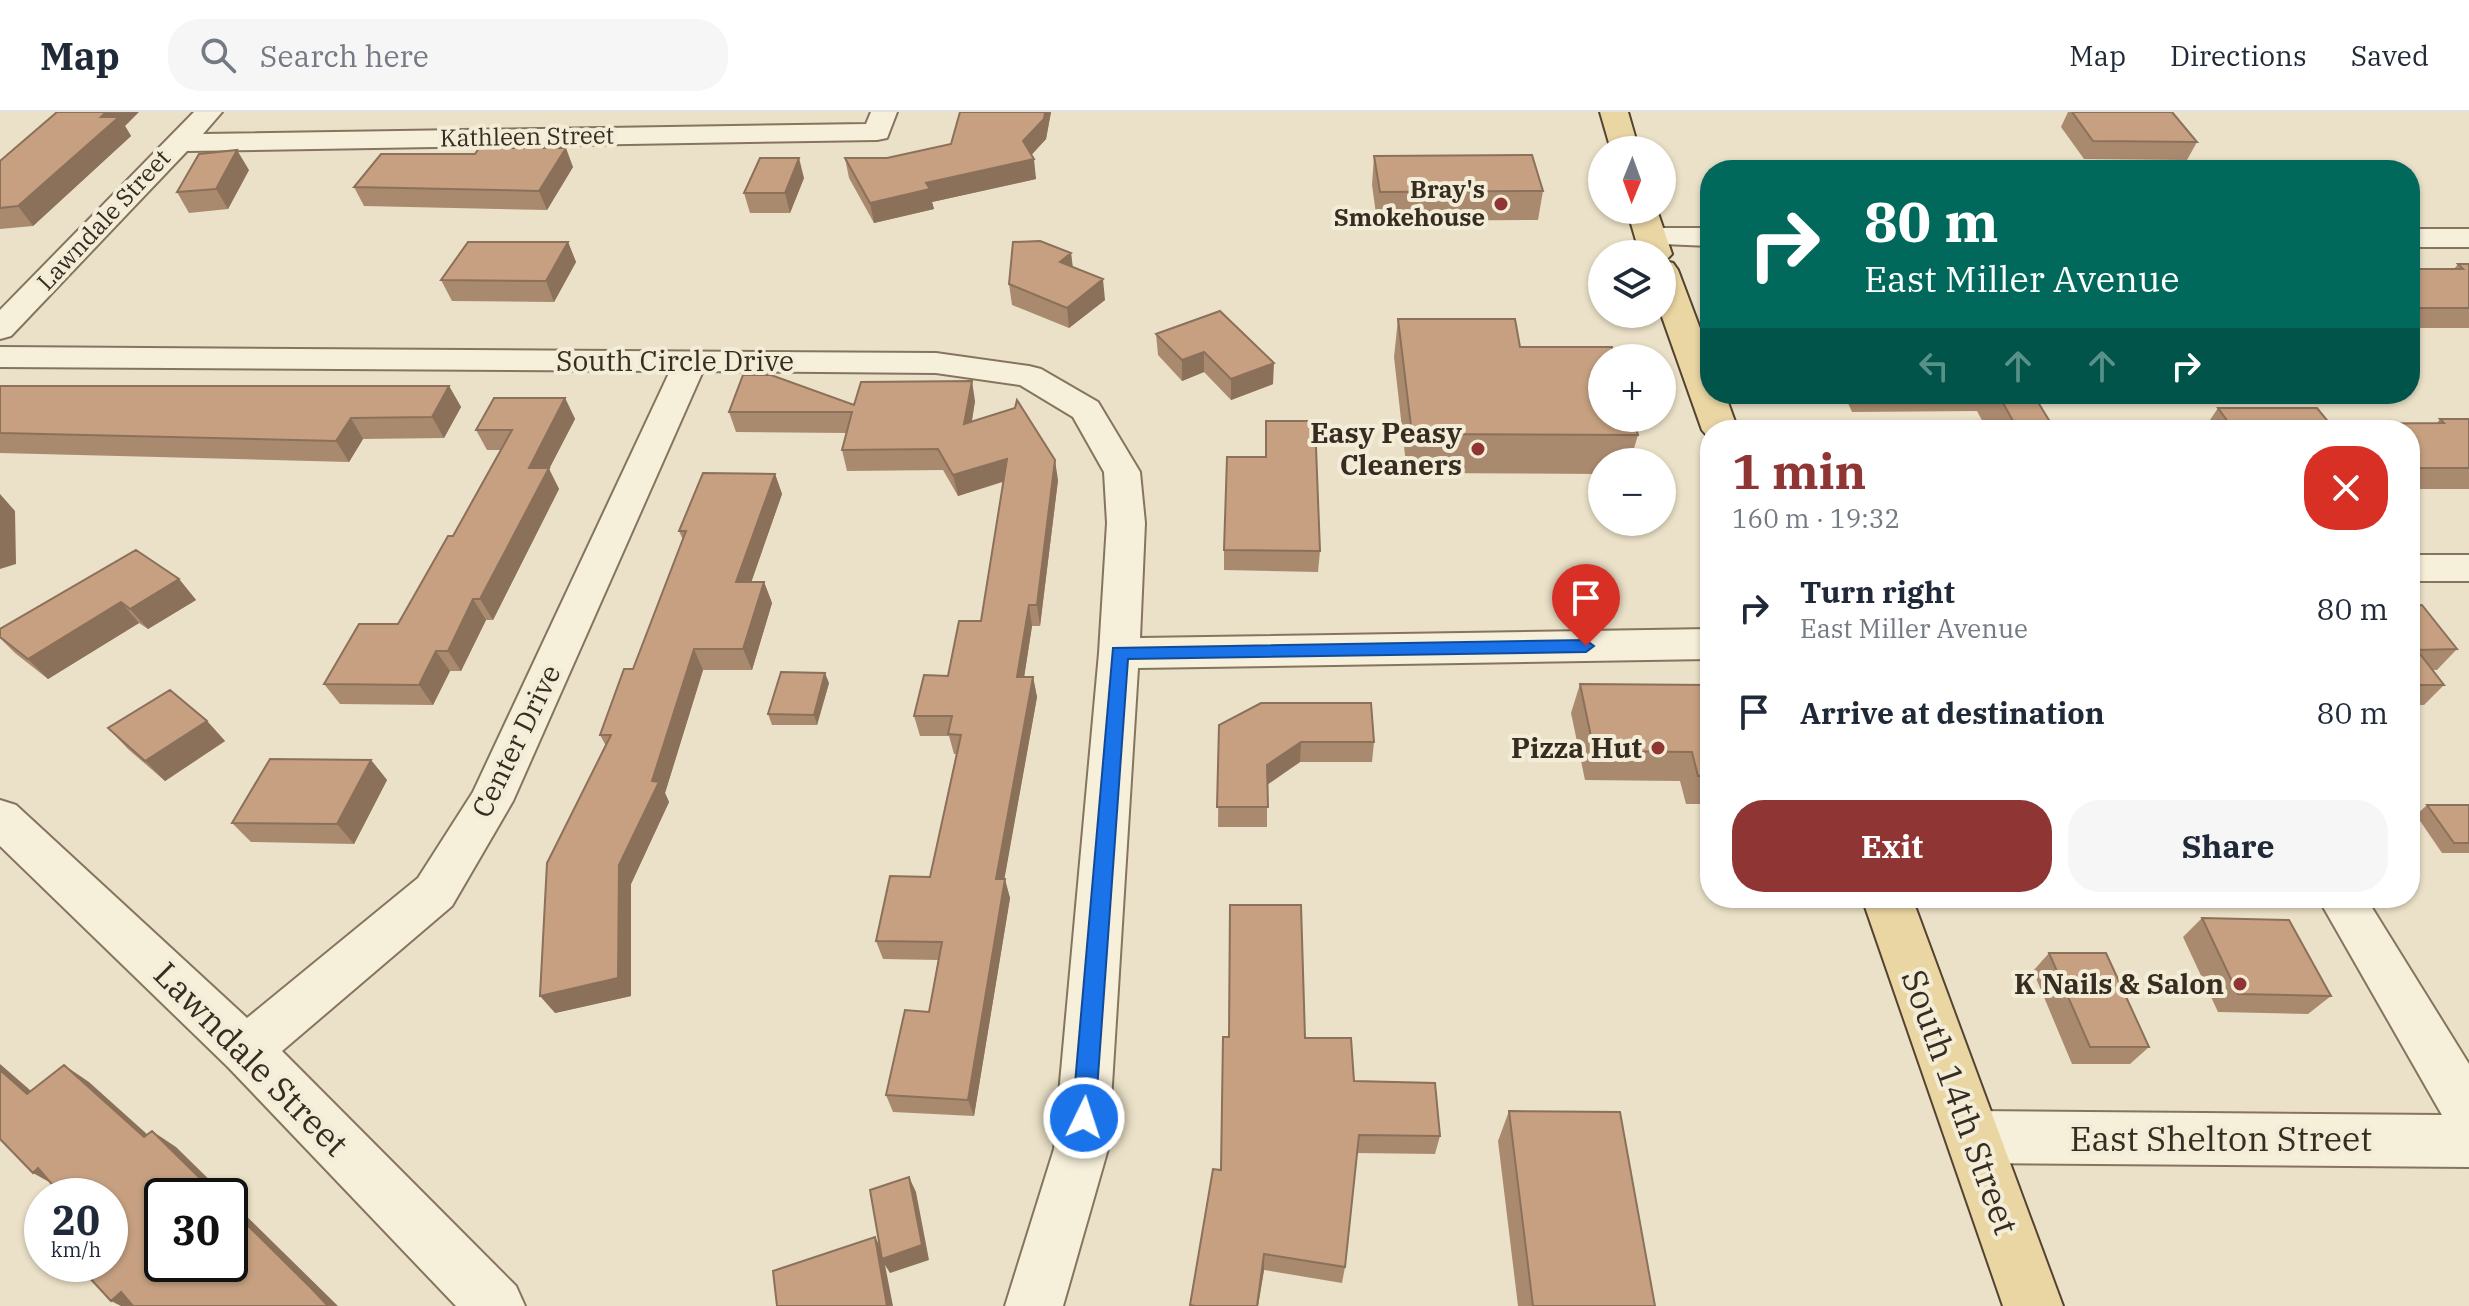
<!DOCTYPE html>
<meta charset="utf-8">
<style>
:root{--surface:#fff;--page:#f6f6f7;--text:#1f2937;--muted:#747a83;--line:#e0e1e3;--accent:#8f3533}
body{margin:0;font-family:"IBM Plex Serif",serif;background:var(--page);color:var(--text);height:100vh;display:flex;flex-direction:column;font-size:30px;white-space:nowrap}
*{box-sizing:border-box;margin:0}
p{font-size:26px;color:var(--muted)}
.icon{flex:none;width:44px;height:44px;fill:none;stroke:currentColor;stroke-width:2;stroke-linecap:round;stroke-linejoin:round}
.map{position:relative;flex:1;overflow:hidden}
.sheet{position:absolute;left:1700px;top:308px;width:720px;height:488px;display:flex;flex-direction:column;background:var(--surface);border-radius:32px;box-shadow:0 2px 6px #0004}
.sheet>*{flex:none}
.hud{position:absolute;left:1700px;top:48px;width:720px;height:244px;border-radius:32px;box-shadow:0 2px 6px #0004;background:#00695c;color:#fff;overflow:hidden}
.needle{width:52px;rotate:181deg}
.buttons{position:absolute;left:1588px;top:24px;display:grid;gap:16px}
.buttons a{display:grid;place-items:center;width:88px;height:88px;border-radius:50%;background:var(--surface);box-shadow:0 2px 6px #0004;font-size:40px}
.speed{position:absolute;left:24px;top:1066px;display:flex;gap:16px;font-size:40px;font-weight:700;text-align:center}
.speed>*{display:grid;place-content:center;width:104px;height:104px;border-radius:50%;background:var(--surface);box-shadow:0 2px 6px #0004;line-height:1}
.speed small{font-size:20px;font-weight:400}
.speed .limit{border:4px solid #111;border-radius:12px;background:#fff;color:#111}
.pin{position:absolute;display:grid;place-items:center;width:68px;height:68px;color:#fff;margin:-82px -34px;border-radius:50% 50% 50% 0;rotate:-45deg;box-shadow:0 0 8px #0007}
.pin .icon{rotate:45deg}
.me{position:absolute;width:88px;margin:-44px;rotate:4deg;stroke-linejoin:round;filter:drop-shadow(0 0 6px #0008)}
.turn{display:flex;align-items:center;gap:28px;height:168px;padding:0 32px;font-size:36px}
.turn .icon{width:104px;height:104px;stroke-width:2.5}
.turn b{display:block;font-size:56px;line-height:68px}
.lanes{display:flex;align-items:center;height:76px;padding:0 32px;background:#0003;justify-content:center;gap:40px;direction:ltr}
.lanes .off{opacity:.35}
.round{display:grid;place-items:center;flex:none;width:84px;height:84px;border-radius:32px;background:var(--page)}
.summary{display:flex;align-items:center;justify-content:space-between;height:136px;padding:0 32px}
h1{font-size:48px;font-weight:700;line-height:60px;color:var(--accent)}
.action{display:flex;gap:16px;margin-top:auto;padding:16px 32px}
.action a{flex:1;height:92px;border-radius:32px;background:var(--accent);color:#fff;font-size:32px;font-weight:700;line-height:92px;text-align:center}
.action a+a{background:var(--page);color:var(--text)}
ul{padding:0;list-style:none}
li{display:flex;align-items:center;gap:24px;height:104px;padding:0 32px}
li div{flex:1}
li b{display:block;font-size:30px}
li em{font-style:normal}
header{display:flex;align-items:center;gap:48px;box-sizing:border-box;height:112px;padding:0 40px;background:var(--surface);border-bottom:2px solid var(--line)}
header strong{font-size:38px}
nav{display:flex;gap:44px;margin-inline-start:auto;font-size:28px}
.search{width:560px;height:72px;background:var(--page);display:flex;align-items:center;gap:20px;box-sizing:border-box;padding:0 28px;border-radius:32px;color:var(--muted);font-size:30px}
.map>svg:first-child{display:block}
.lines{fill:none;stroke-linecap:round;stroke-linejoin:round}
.minor-casing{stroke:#85745e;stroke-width:4}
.primary-casing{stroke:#544332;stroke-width:4}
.minor{fill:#f6efda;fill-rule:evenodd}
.primary{fill:#ead6a3;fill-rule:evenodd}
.wall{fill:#aa8a6f}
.shaded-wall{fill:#8b705a}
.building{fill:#c6a081;stroke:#8b705a;stroke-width:2}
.route{fill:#1a73e8;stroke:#114b97;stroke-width:2}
.poi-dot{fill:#8f3533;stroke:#f3ecd7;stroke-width:3}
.labels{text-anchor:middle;stroke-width:8;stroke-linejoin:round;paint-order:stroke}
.far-street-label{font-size:24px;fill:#372c21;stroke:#f3ecd7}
.far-poi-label{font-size:24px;font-weight:bold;fill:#372c21;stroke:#f3ecd7;text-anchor:end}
.street-label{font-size:28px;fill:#372c21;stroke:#f3ecd7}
.poi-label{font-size:28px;font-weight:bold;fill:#372c21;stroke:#f3ecd7;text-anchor:end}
.near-street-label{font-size:34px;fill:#372c21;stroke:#f3ecd7}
</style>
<header>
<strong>Map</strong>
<div class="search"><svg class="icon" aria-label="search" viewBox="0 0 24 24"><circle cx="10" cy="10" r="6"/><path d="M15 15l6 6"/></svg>Search here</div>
<nav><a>Map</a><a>Directions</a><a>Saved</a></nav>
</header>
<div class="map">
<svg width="2469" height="1194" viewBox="0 0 2469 1194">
<rect width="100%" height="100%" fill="#ebe1c8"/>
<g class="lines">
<defs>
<path id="minor" d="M194,0H222L203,22L866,12L871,0H897L887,26L877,28L187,39L11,224L0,227V198Z
M1650,116H1710V134L1639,131L1635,125L1639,119Z
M2410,117H2469V135H2410Z
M0,235L936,241L1029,254L1041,257L1098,290L1140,360L1145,411L1140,526L1710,517V547L1138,556L1108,1037L1063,1194H1005L1054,1037L1099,541L1107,411L1104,360L1073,305L1020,273L936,261L703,259L513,689L452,794L282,939L516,1174L525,1194H456L228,955L0,734V688L16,693L247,906L418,766L473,680L670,259L0,255Z
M2410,443H2469V469H2410Z
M2318,786H2366L2469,952V1055L1973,1051L1954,1043L1947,1025L1954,1007L1973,999L2442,1003Z"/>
<path id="primary" d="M1600,0H1628L1639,38H1611Z
M1627,98H1657L1672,142L1665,149L1673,151L1678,158L1710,243V282H1725L1738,318H1710V327L1702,318L1661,202L1662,142H1640Z
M1862,786H1912L2063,1194H2003Z"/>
</defs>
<!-- minor casing -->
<use href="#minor" class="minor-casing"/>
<!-- primary casing -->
<use href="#primary" class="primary-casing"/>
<!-- minor -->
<use href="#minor" class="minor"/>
<!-- primary -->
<use href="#primary" class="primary"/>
</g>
<!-- wall -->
<path class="wall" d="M960,0H1051L1046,27L1031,43L1036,67L932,90L934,97L874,111L849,66L845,46H887L951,32Z
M2068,0H2172L2197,30L2187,48L2084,47L2061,15Z
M125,14L131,24L33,114L0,117V49Z
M475,42L573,55L547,98L364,94L354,75Z
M1374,44L1543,79L1538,108L1377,109L1372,73Z
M249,58L228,97L189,101L177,80Z
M804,66L790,101H750L744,81Z
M568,130L576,150L554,190L452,189L441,168Z
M1071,141L1073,155L1105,188L1069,216L1012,193L1009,172Z
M2458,152H2469V216H2410V157H2454Z
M1220,199L1273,272L1231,288L1204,260L1182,269L1158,243L1156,222Z
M1398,207L1520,235L1638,323L1630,350H1602V362L1407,361L1394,245Z
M0,274H449L461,295L444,326L363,327L349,350L0,341Z
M1844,282H2033L2055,318H1987L1977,299L1852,300Z
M565,286L575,307L549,357L559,377L493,508H486L461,559H450L433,593L340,592L324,572L398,512L453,424L501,338H487L476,318Z
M975,289L972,309L1058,368L1040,514H1032L1024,565H1033L1037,585L1004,767L1010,786L974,1004L893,1000L886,983L929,900L938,848L883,847L876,829L930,765L956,642H954L949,624H920L914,604L948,564L981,509L1003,370L958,384L943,358L847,359L842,338L846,321L736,320L729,300L854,293Z
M2218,296L2330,312L2437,311L2440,307H2469V377H2410V318H2205L2204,317Z
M775,362L782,382L751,470H764L772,491L752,558H703L665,681L669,690L631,772V884L555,901L606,634L600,623L633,557L683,428L679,419Z
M1224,438L1320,439L1318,460L1224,458Z
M179,467L196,488L148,517L139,511L48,567L15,541L0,526V517Z
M2410,494L2457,537L2437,558H2433L2444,573L2424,593H2410Z
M829,571L817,613H772L768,602Z
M1580,572L1710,573V692H1686L1680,669L1585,668L1571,601Z
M207,609L225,629L165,669L128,637L108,616Z
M1219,613L1374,630L1372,650H1300L1267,672V715H1218Z
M371,648L387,668L354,732L251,730L232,711Z
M2427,693H2469V741H2442L2416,703Z
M2202,806L2331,884L2308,902L2218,900L2183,825Z
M2049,841L2149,935L2130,952H2072L2033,859Z
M1305,926L1354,969L1440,1024L1435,1042L1357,1041L1345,1155L1342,1171L1264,1158L1258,1194H1190L1213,1057L1221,1058Z
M1509,999L1655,1194H1518L1498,1029Z"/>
<!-- shaded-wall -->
<path class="shaded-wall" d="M106,0H139L125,14L131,24L33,114L18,94Z
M1045,0H1051L1046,27L1026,49L1023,29Z
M566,36L573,55L547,98L539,79Z
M237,38L249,58L228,97L216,77Z
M799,46L804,66L790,101L785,81Z
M1034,47L1036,67L932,90L934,97L874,111L870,91L926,71Z
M568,130L576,150L554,190L546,169Z
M1071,141L1073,162L1060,150Z
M1103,167L1105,188L1069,216L1067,196Z
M1204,240V260L1182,269V248Z
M1274,251L1273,272L1231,288V267Z
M972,269L975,289L968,332L964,312Z
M449,274L461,295L444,326L432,305Z
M565,286L575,307L549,357L559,377L493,508L480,487L529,356Z
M351,306L363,327L349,350L336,329Z
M1007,347L1010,367L958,384L953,363Z
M1055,348L1058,368L1040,514L1037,493Z
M775,362L782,382L744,491L736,470Z
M0,382L15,399L16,452L0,457Z
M179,467L196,488L148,517L130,497Z
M764,470L772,491L752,558L743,537Z
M473,487L486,508L461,559L448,539Z
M121,490L139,511L48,567L28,547Z
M1029,493L1032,514L1021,585L1017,565Z
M694,537L703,558L665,681L669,690L631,772V884L555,901L540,884L619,753L652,669Z
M436,539L450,559L433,593L419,573Z
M825,561L829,571L817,613L814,603Z
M1033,565L1037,585L1001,786L996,767Z
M207,609L225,629L165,669L145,649Z
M1301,630L1300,650L1267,673V653Z
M371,648L387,668L354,732L337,712Z
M1005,767L1010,786L974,1004L968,988Z
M0,952L53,998L27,982L0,958Z
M64,953L89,970L168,1041L144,1025Z
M152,1019L176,1035L226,1084H218Z
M38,1056L60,1076L33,1061Z
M909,1065L916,1080L929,1148L890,1161L885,1153L893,1194H887L875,1125L883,1140Z
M230,1088L338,1194H328L230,1096Z
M1264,1142V1158L1258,1194H1257Z
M121,1180L147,1194H121L111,1189Z"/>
<!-- building -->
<path class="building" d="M57,0H106L101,5H119L18,94L0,96V49Z
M960,0H1045L1044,7L1023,29L1034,47L926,71L930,77L870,91L845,46H887L951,32Z
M2072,0H2172L2197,30L2093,29Z
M479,36H566L539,79L354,75L381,42H475Z
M237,38L216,77L177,80L199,42Z
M1532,43L1543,79L1380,80L1374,44Z
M760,46H799L785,81H744Z
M1040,129L1071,141L1060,150L1103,167L1067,196L1009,172L1013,130Z
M468,130H568L546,169L441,168Z
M2458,152H2469V196H2410V157H2463Z
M1220,199L1274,251L1231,267L1204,240L1182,248L1156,222Z
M1398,207H1515L1520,235H1612L1615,246H1602V306H1633L1638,323L1412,322Z
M743,263H771L854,293L861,270L972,269L964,312L1015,296L1017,288L1055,348L1037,493H1029L1017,565H1033L996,767H1005L968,988L886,983L905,898L929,900L942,830L876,829L890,764L930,765L961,623L948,622L952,604H914L924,563L948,564L959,509H981L1007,347L953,363L938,337L842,338L852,300H729Z
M0,274H449L432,305L351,306L336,329L0,321Z
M1998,282H2033L2055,318H2018Z
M494,286H565L529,356H549L480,487H473L448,539H436L419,573L324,572L359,512H398L448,424H453L512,318H476Z
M2218,296H2317L2330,312L2444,311L2440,307H2469V356H2410V318H2234Z
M1266,309H1315L1320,439L1224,438L1227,345H1266Z
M703,361L775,362L736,470H764L743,537H694L652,669L659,670L619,753L618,866L540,884L547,751L611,623H600L624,557H633L686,419H679Z
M136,438L179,467L130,497L121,490L28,547L0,525V517Z
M2422,493L2457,537L2417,538L2444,573H2410V494Z
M781,560L825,561L814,603L768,602Z
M1580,572L1710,573V664H1698L1692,640L1594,639Z
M170,578L207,609L145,649L108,616Z
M1261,591H1371L1374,630H1301L1267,653L1268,695H1217L1219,613Z
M270,647L371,648L337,712L232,711Z
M2427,693H2469V731H2454Z
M1230,793H1301L1305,926H1351L1354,969L1435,971L1440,1024L1359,1023L1345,1155L1264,1142L1257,1194H1195L1190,1193L1213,1057L1221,1058L1223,925H1229Z
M2202,806L2289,808L2331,884L2238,882Z
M2049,841H2106L2149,935H2090Z
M64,953L144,1025L152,1019L218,1084H162V1152H230V1096L311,1176L328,1194H133L121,1180L111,1189L87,1163L100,1152H110V1144L113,1141L110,1137V1084H62L38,1056L33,1061L0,1027V958L27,982Z
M1509,999L1620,1000L1655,1194H1533Z
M909,1065L922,1133L882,1147L870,1078Z
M875,1125L887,1194H777L773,1159Z"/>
<!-- route -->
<path class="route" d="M1586,528L1594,534L1586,540L1128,547L1095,1006L1092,1014L1084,1017L1076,1014L1072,1006L1113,536Z"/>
<!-- markers -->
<g class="poi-dot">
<circle cx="1501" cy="92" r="8"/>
<circle cx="1478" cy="337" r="8"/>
<circle cx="1658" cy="636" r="8"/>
<circle cx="2240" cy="872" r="8"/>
</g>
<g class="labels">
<!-- far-street labels -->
<g class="far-street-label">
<text transform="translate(527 25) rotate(-1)" y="8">Kathleen Street</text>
<text transform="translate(104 108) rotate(-47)" y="8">Lawndale Street</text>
</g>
<!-- far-poi labels -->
<g class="far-poi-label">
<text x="1485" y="86">Bray's<tspan x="1485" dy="28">Smokehouse</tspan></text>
</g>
<!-- street labels -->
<g class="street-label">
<text x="675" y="259">South Circle Drive</text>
<text transform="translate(516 629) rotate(-64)" y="10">Center Drive</text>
</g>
<!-- poi labels -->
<g class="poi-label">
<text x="1462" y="331">Easy Peasy<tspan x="1462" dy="32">Cleaners</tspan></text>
<text x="1642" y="646">Pizza Hut</text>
<text x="2224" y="882">K Nails &amp; Salon</text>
</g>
<!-- near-street labels -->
<g class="near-street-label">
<text transform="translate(251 947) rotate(45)" y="12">Lawndale Street</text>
<text transform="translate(1960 990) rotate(70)" y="12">South 14th Street</text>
<text x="2221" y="1039">East Shelton Street</text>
</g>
</g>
</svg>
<div class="buttons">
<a><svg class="needle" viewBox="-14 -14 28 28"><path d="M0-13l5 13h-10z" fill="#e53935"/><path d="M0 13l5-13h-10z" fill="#747a83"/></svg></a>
<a><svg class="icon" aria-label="layers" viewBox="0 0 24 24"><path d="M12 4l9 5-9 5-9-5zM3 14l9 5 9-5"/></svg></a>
<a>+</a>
<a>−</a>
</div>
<div class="speed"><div>20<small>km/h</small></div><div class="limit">30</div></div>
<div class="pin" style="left:1586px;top:534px;background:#d93025"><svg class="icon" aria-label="arrive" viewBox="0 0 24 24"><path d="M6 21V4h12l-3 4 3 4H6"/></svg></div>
<svg class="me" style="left:1084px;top:1006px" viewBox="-20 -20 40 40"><circle r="17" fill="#1a73e8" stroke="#fff" stroke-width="3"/><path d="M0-11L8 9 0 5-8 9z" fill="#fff"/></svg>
<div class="hud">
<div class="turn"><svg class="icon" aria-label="right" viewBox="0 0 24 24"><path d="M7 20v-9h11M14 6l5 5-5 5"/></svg><div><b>80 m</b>East Miller Avenue</div></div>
<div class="lanes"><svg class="icon off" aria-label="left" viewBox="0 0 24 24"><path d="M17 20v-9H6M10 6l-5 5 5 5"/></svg><svg class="icon off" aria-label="ahead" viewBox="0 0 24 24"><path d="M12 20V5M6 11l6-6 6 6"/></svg><svg class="icon off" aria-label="ahead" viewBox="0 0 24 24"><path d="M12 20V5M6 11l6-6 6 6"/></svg><svg class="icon" aria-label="right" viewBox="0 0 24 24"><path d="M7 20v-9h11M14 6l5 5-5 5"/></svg></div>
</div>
<section class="sheet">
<div class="summary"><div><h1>1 min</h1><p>160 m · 19:32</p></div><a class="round" style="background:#d93025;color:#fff"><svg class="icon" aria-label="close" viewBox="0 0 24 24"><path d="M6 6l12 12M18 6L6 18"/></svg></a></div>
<ul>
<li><svg class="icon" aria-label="right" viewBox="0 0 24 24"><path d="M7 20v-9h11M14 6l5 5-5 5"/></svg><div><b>Turn right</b><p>East Miller Avenue</p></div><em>80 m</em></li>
<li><svg class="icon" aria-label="arrive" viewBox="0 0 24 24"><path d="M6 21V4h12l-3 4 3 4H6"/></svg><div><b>Arrive at destination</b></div><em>80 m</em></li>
</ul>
<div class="action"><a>Exit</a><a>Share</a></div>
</section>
</div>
